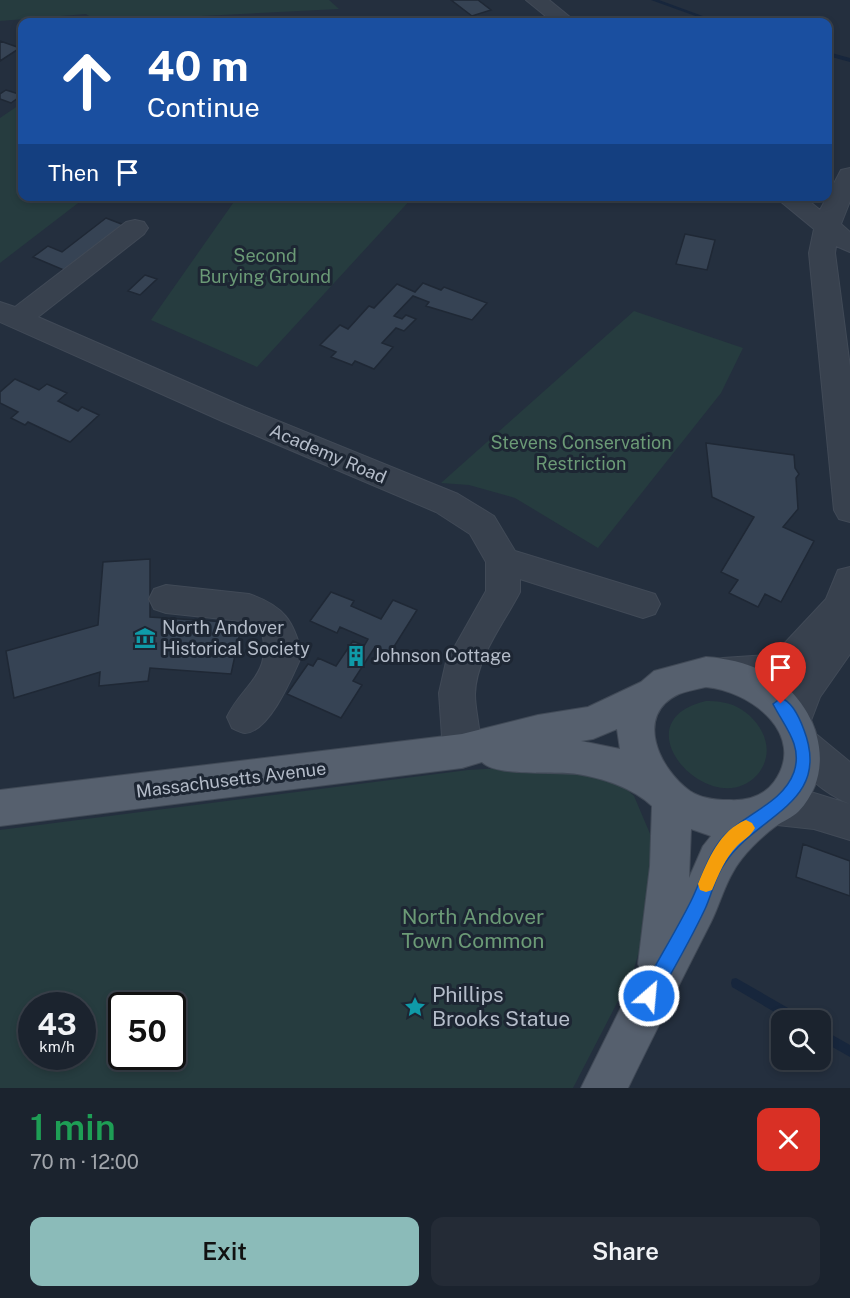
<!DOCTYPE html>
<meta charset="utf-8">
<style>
:root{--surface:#1b232e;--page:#242b36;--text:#f1f3f6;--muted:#a0a4aa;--line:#39404a;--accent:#8bbbb9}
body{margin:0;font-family:"Public Sans",sans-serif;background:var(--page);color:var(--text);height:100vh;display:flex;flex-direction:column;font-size:22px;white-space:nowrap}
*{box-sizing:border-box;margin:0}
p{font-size:20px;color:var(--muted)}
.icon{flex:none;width:33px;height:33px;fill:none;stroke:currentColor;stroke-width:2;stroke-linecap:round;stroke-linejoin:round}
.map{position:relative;height:1088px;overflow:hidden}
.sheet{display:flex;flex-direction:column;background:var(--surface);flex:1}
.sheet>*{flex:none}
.guide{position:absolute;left:18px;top:18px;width:814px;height:183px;border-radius:12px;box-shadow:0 3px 9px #0003,0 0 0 2px var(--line);background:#1a4fa0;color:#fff;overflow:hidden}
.fabs{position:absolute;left:771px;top:1010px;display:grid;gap:12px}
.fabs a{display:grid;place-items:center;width:60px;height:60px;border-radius:12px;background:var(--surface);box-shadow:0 3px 9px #0003,0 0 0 2px var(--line);font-size:30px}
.speed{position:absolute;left:18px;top:992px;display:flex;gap:12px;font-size:30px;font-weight:700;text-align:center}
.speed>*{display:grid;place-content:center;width:78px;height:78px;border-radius:50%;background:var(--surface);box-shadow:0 3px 9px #0003,0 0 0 2px var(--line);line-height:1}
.speed small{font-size:15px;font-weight:400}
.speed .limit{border:3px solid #111;border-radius:9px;background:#fff;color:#111}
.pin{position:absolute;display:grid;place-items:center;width:51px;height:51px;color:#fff;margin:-62px -26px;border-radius:50% 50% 50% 0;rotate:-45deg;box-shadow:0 0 6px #0007}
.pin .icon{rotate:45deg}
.me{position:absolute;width:66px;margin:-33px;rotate:27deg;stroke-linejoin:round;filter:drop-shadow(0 0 4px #0008)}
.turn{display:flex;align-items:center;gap:21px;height:126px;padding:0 30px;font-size:27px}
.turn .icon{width:78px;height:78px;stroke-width:2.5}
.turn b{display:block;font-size:42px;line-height:51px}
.then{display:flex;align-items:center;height:57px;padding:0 30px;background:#0003;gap:12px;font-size:22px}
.round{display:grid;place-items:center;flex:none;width:63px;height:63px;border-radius:12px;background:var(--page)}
.head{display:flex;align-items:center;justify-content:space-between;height:102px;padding:0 30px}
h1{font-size:36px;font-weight:600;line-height:45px;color:#1e9e55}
.cta{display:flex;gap:12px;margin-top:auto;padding:12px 30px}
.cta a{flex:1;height:69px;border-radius:12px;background:var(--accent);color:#111;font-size:24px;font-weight:600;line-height:69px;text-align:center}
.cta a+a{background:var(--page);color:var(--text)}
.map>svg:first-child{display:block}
.green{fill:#263c3f;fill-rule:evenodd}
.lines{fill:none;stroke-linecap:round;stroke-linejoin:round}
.stream{fill:#17263c;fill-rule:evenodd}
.building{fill:#364354;stroke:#1f2835;stroke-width:1.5}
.minor-casing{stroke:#414a57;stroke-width:2}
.major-casing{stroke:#414a57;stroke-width:2}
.minor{fill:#38414e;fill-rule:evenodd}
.major{fill:#56606e;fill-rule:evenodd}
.route{fill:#1a73e8;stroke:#114b97;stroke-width:1.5}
.slow{fill:#f59e0b}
.labels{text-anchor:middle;stroke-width:6;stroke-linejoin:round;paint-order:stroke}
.park-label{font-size:18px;fill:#6b9a76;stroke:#1d2633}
.street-label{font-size:18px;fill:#b4bcc9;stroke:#1d2633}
.poi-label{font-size:18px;fill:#b4bcc9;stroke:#1d2633;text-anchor:start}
.near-park-label{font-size:21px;fill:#6b9a76;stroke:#1d2633}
.near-poi-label{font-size:21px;fill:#b4bcc9;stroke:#1d2633;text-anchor:start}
</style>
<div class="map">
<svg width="850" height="1088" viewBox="0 0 850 1088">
<rect width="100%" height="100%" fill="#242f3e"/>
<!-- green -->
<path class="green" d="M0,0H329L339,9L202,16L201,22H88L89,16L86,14L0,21Z
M22,103V196L86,197L0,263V118Z
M238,196H413V197L257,367L151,320Z
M634,311L743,348L721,393L598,548L515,498L469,485L441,483Z
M706,701C716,701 728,702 737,707C762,720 778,751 757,775C712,824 616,722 706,701Z
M553,765L619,782L634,796L651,836L650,914L633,972L573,1088H0V830L468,770ZM32,1005H82V1056H32ZM122,1005H172V1056H122Z"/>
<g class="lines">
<!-- stream -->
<path class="stream" d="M651,0H659L719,22H712Z
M828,52L850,58V62L828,56Z
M736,978L802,1016L803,1020H788L732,987L731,983L732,979Z
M820,1028L850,1045V1057L820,1040Z"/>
</g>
<!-- building -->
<path class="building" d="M451,0H478L491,10L472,16Z
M0,41L20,48L0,61Z
M6,90L22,95L11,103L0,99V94Z
M106,218L124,225L66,271L33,257L48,246L62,252Z
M685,234L715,240L707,270L676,264Z
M145,275L157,279L140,295L128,291Z
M423,283L441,290L444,287L487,303L472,320L426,306L429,302L413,296L394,316L402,319L406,315L416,319L404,331L396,328L382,343L393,347L374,369L355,361L352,365L331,357L336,352L320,345L340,325L348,329L369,306L374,308L397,284L415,292Z
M15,379L39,390L47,384L67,393L58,401L78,411L82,407L99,415L70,442L28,422L25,425L11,418L18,412L0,403V392Z
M706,443L794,455L795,468L799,474L796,478L798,509L783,527L814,541L781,602L765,594L758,607L729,593L738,580L721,572L754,517L712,497Z
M150,559V617L242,623L231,674L150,668L148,681L99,686L100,672L14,698L6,651L98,625L103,562Z
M331,592L354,601L351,606L381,619L393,600L417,610L390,653L375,647L353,681L362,685L341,718L287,694L308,664L313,666L318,658L336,666L353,641L364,646L368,639L340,627L337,633L310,621Z
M803,844L850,861V896L796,877Z"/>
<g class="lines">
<defs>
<path id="minor" d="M526,0H549L576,22H553Z
M850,168V201L841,224L850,232V252L836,246L835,253L850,367V522L839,519L834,510L809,253L814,229L774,196H803L820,210L841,170Z
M135,220L144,222L148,228L144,234L38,317L244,407L458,494L494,516L515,551L655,594L660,604L655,614L643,618L520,579V592C504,623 476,658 475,694C475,718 486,741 475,763L462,768L449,763L443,751L439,693L446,662L486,591V562L470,534L436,512L222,421L0,322V302L15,307L126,222Z
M850,567V654L820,697L807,731L816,734L850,762V804C826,795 795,769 784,746L789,736L780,732L774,721L795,676C770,688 736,693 710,684L705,673L710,662L723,658L769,655L781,647L826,599L838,570Z
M166,585L249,594C284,606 294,621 302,655C293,675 270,732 245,733C242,733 236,730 232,728L227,717C241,686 270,677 263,637L241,621L166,613L154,609L149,599L154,589Z
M777,789L814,793L850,804V840L814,829L777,825L763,820L757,807L763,794Z"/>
<path id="major" d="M706,657C729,658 755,665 775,678C818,707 838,769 799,811C792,818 783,821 776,826C761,837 742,855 733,872C724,887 719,906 711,922C683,977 655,1032 628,1088H581L640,969L638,964L650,866L652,806C633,788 603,778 577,774C555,771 496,777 482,762L462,768L0,826V790L462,734L538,715L588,707L641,682L654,671ZM706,687C751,691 808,735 774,782C763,797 746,801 729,800C716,800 702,799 690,791C660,770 633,715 679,694C687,691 697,689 706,687ZM617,729L620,749L581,741L593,739ZM691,829L711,836L703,846L689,878Z"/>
</defs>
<!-- minor casing -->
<use href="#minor" class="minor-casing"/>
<!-- major casing -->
<use href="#major" class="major-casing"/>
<!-- minor -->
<use href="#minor" class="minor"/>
<!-- major -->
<use href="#major" class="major"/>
</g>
<!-- route -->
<path class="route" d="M781,698C793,702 800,719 804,730C832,804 757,814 725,863C715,876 712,894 705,909C690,941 672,972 655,1002L649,1005L642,1002L640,996L642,990C658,960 676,931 691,901C702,879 707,855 724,836C746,813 783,803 794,772C803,745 784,726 773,704Z"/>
<!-- slow -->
<path class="slow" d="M746,820L752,823L755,828C751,836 743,840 737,846C725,858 719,874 712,890L706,892L700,890L698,884C708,860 720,830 746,820Z"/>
<!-- icons -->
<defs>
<symbol id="museum-bare" viewBox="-9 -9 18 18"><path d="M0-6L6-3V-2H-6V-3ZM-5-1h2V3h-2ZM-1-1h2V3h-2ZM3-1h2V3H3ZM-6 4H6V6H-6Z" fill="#0f9aa8" stroke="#1d2633" stroke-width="2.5" paint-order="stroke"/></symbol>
<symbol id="building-bare" viewBox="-9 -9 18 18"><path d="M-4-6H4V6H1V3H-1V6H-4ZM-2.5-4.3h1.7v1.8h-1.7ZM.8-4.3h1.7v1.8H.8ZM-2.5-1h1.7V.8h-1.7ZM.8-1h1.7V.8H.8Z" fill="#0f9aa8" stroke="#1d2633" stroke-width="2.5" paint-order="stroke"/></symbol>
<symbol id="sight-bare" viewBox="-9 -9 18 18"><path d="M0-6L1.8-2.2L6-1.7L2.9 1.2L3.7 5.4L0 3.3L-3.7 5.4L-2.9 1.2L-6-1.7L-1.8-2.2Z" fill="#0f9aa8" stroke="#1d2633" stroke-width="2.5" paint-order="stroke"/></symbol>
</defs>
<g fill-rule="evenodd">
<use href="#museum-bare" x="130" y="623" width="30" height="30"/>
<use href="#building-bare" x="341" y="641" width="30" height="30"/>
<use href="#sight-bare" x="400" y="992" width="30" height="30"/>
</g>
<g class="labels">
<!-- park labels -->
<g class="park-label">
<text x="265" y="262">Second<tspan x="265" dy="21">Burying Ground</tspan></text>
<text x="581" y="449">Stevens Conservation<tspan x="581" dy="21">Restriction</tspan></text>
</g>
<!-- street labels -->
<g class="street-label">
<text transform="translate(328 454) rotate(23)" y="6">Academy Road</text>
<text transform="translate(231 780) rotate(-7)" y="6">Massachusetts Avenue</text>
</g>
<!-- poi labels -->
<g class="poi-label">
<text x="162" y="634">North Andover<tspan x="162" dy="21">Historical Society</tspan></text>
<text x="373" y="662">Johnson Cottage</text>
</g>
<!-- near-park labels -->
<g class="near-park-label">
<text x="473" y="924">North Andover<tspan x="473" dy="24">Town Common</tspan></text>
</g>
<!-- near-poi labels -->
<g class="near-poi-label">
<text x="432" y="1002">Phillips<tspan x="432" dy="24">Brooks Statue</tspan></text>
</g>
</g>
</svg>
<div class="fabs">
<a><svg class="icon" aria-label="search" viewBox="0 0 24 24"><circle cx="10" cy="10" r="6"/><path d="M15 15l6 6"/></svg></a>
</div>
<div class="speed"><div>43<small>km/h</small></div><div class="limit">50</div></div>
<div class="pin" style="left:781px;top:704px;background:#d93025"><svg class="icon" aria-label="arrive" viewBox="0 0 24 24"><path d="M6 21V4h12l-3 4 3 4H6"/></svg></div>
<svg class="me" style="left:649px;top:996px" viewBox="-20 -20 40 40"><circle r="17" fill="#1a73e8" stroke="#fff" stroke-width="3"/><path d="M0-11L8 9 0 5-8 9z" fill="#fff"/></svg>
<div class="guide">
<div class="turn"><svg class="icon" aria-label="ahead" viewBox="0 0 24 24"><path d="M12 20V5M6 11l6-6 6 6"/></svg><div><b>40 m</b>Continue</div></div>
<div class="then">Then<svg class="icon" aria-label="arrive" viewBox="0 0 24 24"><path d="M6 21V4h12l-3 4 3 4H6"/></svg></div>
</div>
</div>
<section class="sheet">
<div class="head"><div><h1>1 min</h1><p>70 m · 12:00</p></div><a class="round" style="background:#d93025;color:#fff"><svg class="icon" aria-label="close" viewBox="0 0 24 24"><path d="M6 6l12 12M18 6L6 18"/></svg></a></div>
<div class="cta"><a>Exit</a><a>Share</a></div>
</section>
